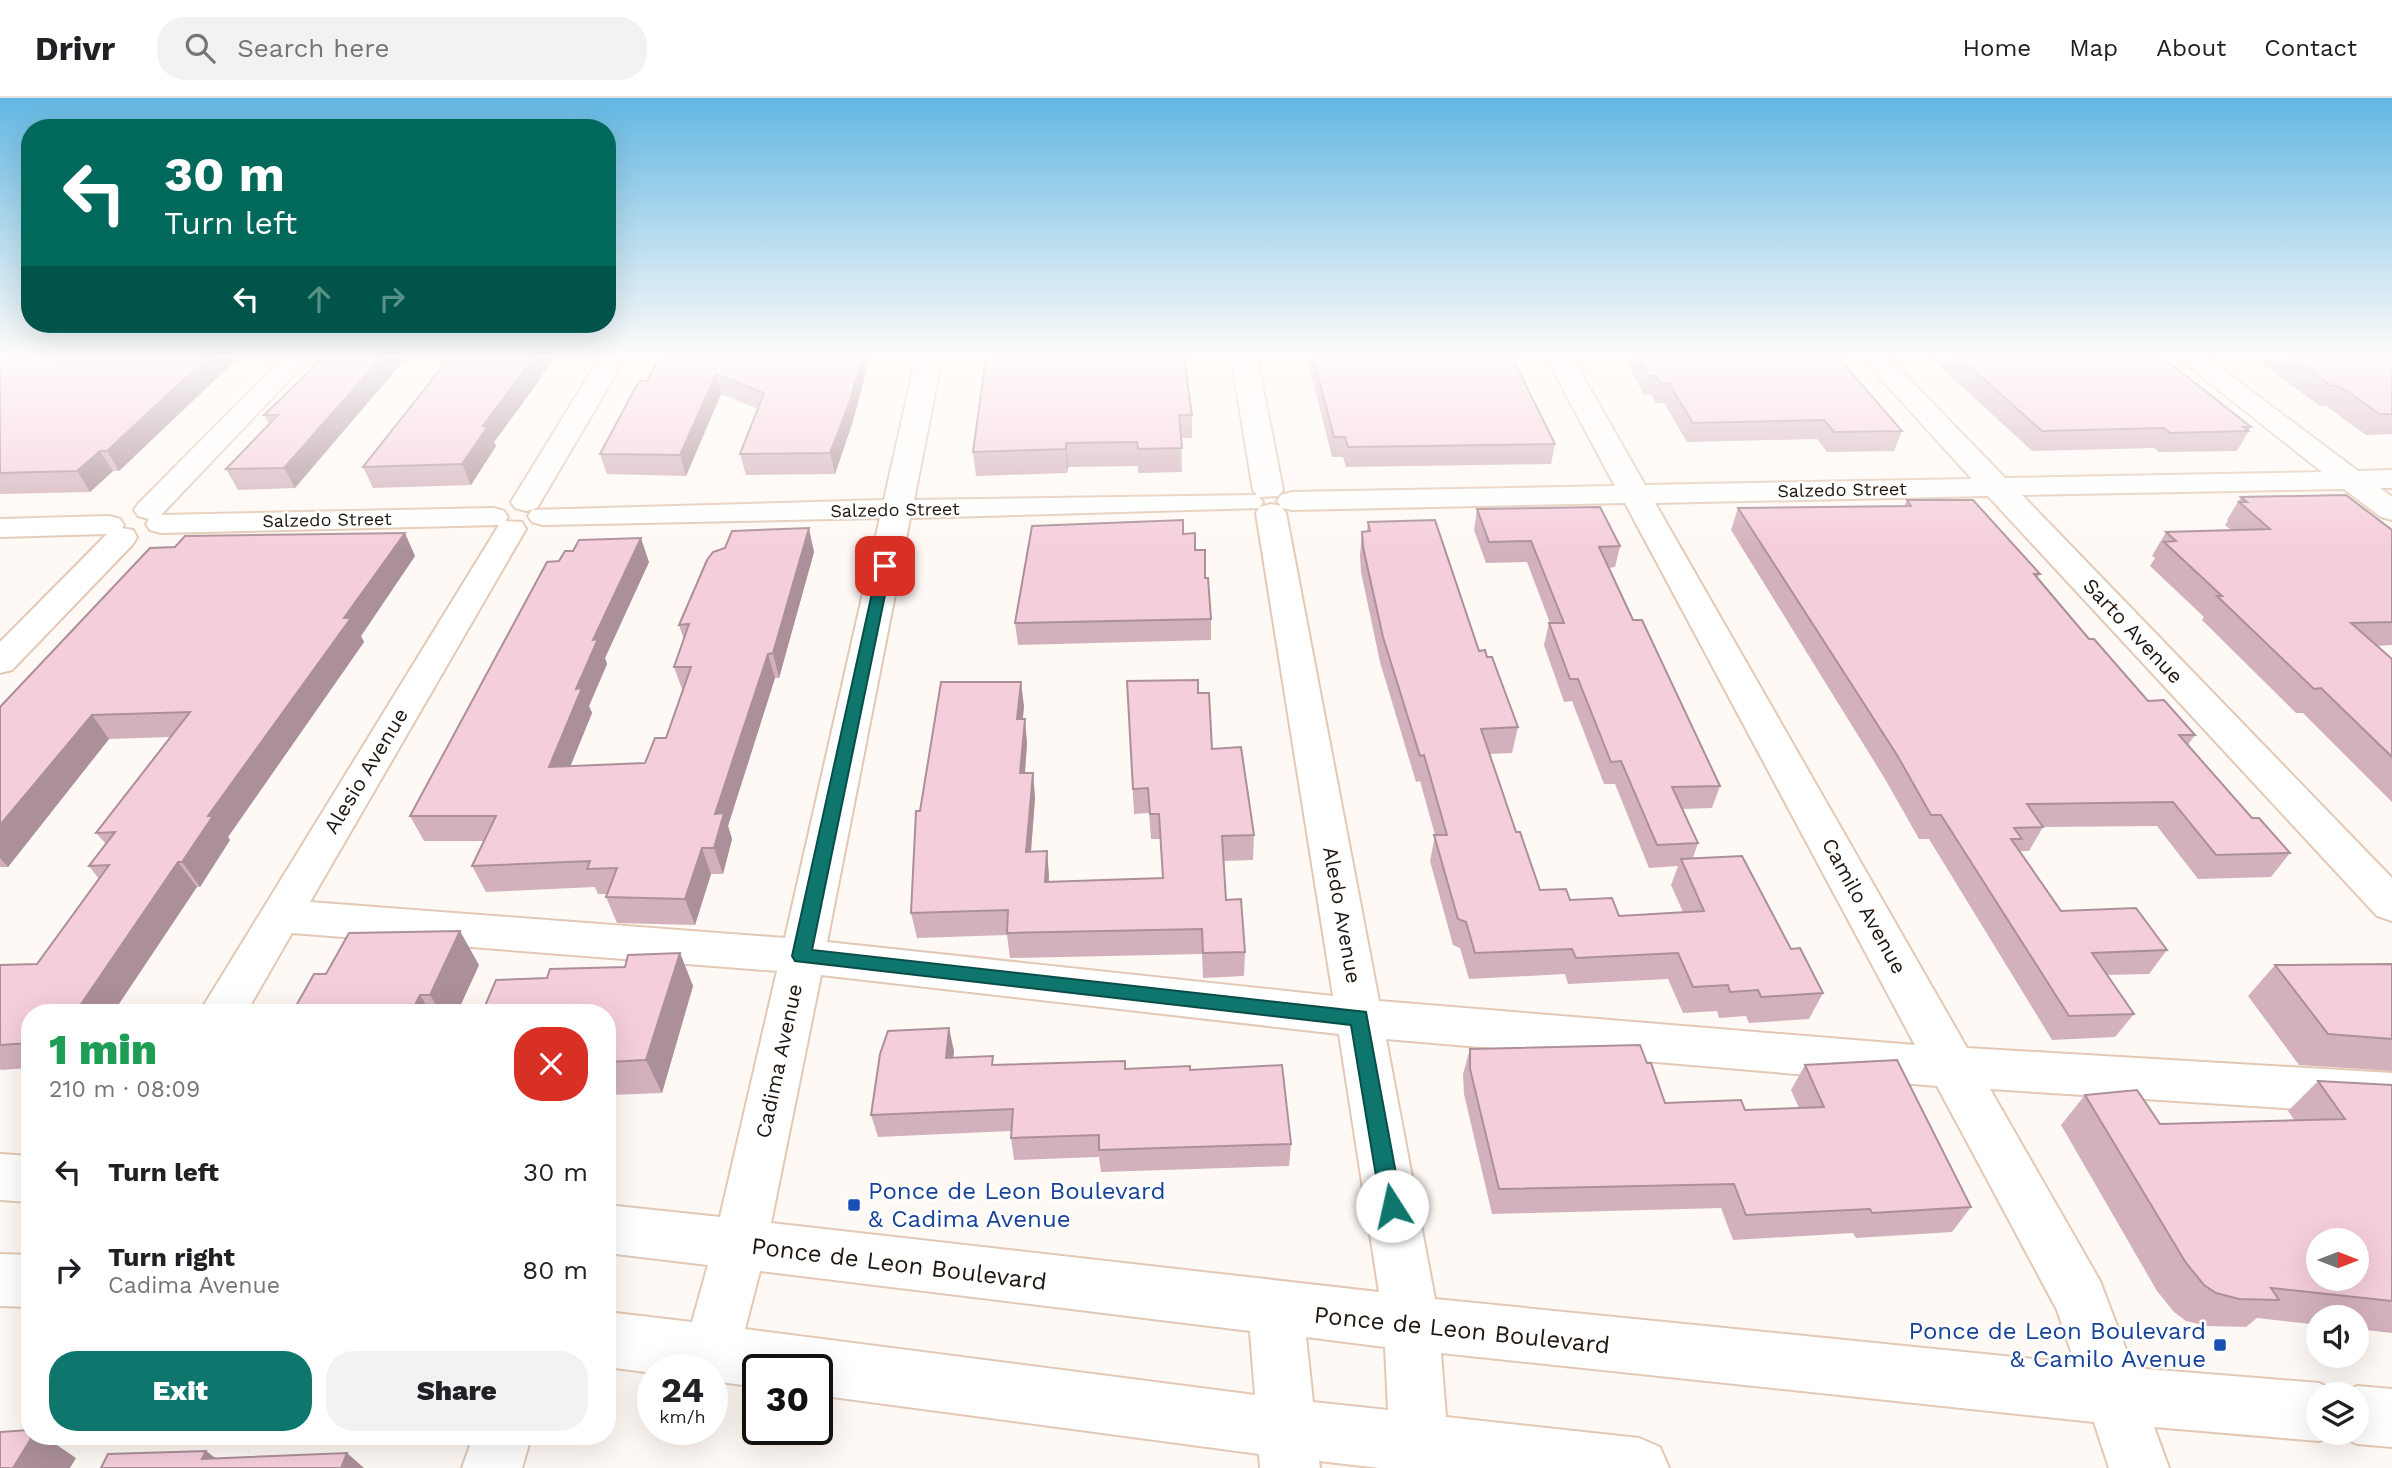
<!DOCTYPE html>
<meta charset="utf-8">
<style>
:root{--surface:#fff;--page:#f2f2f2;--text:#202124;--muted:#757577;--line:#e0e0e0;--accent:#0f766e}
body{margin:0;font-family:"Work Sans",sans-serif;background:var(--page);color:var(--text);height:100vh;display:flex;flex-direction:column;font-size:26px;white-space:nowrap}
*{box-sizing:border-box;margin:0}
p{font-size:23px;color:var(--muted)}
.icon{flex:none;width:38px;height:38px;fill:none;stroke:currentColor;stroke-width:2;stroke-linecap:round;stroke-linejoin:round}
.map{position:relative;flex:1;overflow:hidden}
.side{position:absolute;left:21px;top:906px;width:595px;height:441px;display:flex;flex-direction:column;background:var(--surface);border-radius:28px;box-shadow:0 7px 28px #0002}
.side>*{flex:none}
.banner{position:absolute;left:21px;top:21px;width:595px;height:214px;border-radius:28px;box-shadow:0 7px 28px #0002;background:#00695c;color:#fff;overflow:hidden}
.needle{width:46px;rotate:90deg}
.buttons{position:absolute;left:2306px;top:1130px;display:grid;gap:14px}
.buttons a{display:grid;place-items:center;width:63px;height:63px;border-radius:50%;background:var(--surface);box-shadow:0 7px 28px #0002;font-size:35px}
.speed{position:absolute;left:637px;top:1256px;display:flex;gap:14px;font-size:35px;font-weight:700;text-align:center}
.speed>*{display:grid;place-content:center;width:91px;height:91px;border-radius:50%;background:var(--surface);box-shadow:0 7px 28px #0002;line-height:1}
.speed small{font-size:18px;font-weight:400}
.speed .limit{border:4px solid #111;border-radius:10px;background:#fff;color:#111}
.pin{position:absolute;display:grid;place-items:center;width:60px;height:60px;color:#fff;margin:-30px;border-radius:14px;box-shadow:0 4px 10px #0006}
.me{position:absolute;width:77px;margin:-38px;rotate:350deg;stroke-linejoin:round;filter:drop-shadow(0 0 5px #0008)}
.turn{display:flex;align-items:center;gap:24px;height:147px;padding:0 28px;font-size:32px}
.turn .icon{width:91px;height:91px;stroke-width:2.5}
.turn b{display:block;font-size:49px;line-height:60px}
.lanes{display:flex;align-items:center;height:66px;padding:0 28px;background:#0003;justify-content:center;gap:35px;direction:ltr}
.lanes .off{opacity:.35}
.round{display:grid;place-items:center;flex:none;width:74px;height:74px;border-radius:28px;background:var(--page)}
.summary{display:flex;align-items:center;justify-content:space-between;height:119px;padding:0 28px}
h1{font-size:42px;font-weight:800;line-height:52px;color:#1e9e55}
.action{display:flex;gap:14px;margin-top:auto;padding:14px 28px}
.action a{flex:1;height:80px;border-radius:28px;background:var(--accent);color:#fff;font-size:28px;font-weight:800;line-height:80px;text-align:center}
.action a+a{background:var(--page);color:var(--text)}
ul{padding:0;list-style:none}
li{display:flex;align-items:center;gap:21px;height:98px;padding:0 28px}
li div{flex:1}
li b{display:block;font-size:26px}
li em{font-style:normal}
header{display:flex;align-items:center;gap:42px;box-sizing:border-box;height:98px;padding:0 35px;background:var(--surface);border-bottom:2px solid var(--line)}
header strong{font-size:33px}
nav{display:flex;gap:38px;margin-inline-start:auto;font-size:24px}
.search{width:490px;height:63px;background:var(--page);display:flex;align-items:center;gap:18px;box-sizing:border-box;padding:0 24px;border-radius:28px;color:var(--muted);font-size:26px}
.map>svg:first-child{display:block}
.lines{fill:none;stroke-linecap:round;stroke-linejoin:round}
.minor-casing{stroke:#e3c9b5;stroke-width:4}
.minor{fill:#fff;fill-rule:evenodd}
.wall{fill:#d3b1bc}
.shaded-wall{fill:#ac9099}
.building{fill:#f5cedb;stroke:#ac9099;stroke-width:2;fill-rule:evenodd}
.route{fill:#0f766e;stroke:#0a4d48;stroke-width:2}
.transit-dot{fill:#1a4fb4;stroke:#fff;stroke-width:2.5}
.labels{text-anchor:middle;stroke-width:5;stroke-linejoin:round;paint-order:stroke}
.far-street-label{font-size:18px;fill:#201710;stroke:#fff}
.street-label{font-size:21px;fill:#201710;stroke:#fff}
.near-transit-label{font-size:24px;fill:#164399;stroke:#fff;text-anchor:start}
.near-street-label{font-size:24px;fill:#201710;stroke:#fff}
</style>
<header>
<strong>Drivr</strong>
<div class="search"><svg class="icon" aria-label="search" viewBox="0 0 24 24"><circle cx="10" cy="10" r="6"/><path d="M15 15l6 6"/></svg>Search here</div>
<nav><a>Home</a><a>Map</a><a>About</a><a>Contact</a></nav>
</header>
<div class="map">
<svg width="2392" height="1370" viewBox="0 0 2392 1370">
<rect width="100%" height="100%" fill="#fff9f5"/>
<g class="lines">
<defs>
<path id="minor" d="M284,259H311L161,417L493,410L504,413L508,419L505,423L522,424L526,431L310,804L785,840L880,420L543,427L532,424L528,418L532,412L884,402L916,259H942L914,402L1257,397L1253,392L1231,259H1257L1283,392L1278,398L1259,399L1263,404L1259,410L910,420L827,844L1333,898L1256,415L1260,409L1271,406L1281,408L1277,403L1281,397L1292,394L1615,388L1546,259H1572L1645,387L1972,381L1861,259H1888L2005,380L2322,374L2177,259H2206L2358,373L2392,372V390H2380L2392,399V422L2381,419L2344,391L2022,397L2392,780V823L2377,818L1988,398L1655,405L1967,950L2392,975V1017L1990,991L2100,1183L2133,1270L2319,1285L2340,1295L2357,1288L2392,1291V1349L2357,1346L2336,1336L2319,1343L2154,1329L2169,1370H2109L2094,1324L1441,1255L1446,1319L1639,1340L1660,1349L1669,1370H1380L1319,1363L1320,1370H1260L1259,1356L817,1297V1272H758V1289L712,1283V1272L653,1275L607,1269V1214L692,1224L708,1167L607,1155V1107L720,1119L777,873L292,835L246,915H199L499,427L161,435L150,432L146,426L149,421L138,418L134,412L138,406ZM1625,405L1915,947L1379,903L1286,415L1282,410L1292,412ZM821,877L1339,936L1379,1194L771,1125ZM1386,941L1937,988L2057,1212L2075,1265L1435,1201ZM760,1173L1250,1233L1255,1297L745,1231ZM1306,1239L1385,1249L1388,1312L1313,1304ZM2319,1297H2357V1335H2319Z
M600,259H626L537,410L526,413L515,410L511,404Z
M109,418L120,421L124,427L122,430L133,432L137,439L133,446L12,572L0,575V544L107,436L0,439V421Z
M0,1056L30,1058V1104L0,1102Z
M0,1156L30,1157V1209L0,1208Z
M473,1339H531L522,1370H462Z"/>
</defs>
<!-- minor casing -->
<use href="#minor" class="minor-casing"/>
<!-- minor -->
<use href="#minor" class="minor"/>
</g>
<!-- wall -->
<path class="wall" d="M8,259H239L119,373H113L90,394L0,396V265Z
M324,259L295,390L238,392L226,371L269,326L264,317Z
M870,259L853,323L835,376L746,377L740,356L758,311L721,296L686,378L607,376L600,356L647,283Z
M986,259L1192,317V340H1181L1182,374L1138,375V368L1068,369L1067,375L976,378L973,354Z
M1307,259H1512L1555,346L1551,366L1346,369L1343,359H1332Z
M1624,259H1838L1902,333L1894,353L1827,354L1817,341L1687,344L1664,305H1656L1651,297H1644Z
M1935,259H2162L2251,329L2237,353L2159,354L2154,350L2032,353L1933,262Z
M2253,259H2392V336L2366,337L2326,308H2320Z
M538,284L494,344L496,348L471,387L373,390L363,369Z
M2241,399L2392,432V547L2377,548L2392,561V704L2303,615H2296L2202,522L2204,519L2150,468L2155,460L2152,458L2166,434L2231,432L2225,427L2228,423L2227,422Z
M1907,402L2040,476L2037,480L2089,541L2148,603L2195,637L2188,647L2252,720L2290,755L2271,779L2198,781L2157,728L2043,729L2029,753H2020L2061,813L2167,852L2149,876L2107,877L2134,916L2115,939L2052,942L1929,741H1919L1885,681L1731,432L1738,410L1904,408Z
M1477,411L1620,448L1615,469L1609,470L1633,522L1720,688L1712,710L1683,711L1698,745L1693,760L1791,851L1823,895L1809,921L1749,925L1746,918L1719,920L1717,913L1683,915L1668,881L1568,886L1565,876L1469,881L1460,850L1453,847L1430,763L1435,737L1420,683L1416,684L1380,564L1361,474L1360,458L1362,434L1367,433L1368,424L1479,553L1487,559L1518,629L1512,655L1489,656L1516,734L1540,792L1619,818L1683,814L1671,787L1678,768L1649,770L1615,686H1604L1572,603L1564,604L1544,547L1549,525H1550L1527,464L1486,465L1474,432Z
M1183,436L1195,452L1205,480L1211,521V542L1018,547L1015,525Z
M814,454L779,580H775L728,728L732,741L723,776H711L695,827L617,825L606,799L607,796H598L595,789L486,794L472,768L484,743H424L410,718L559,463L649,464L605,560L607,566L589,608L592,615L570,668L645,665L666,640L683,594L674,569L684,542L679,527Z
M415,458L361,538L364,544L228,739L230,742L200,789H197L30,915V970L1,972L0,971V867L37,866L99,781L89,768L106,746L96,735L170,639L109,641L8,769H0V609Z
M1127,583L1198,595L1212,651L1254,737L1253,762L1224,763L1226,802L1245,854L1244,878L1203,880L1202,856L1010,860L1007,837L917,840L911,815L920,713L1024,608L1023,621L1027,645L1025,675H1033L1035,700L1031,753H1047L1049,784L1163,780L1160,741H1151L1149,715L1134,716Z
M680,855L693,888L662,995L612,997L607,988V915L547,880L625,869Z
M2392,866V973L2299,967L2248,898L2275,867Z
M479,867L457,915H292L326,876Z
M1470,951L1647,965L1665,1005L1745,1012L1799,1010L1791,992L1805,967L1971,1109L1952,1134L1856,1140L1853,1135L1733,1142L1721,1110L1492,1116L1464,996L1463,976Z
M954,953L953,960L995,967L1126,971L1190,972L1291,1046L1289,1068L1101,1074L1099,1059L1014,1062L1011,1040V1033L878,1039L871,1017Z
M2318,983L2392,987V1235L2357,1231V1220H2319V1227L2257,1220L2246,1229L2207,1228L2186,1223L2174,1214L2157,1193L2061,1027L2085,997L2160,1026L2295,1023L2288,1013Z"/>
<!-- shaded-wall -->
<path class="shaded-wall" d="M208,259H239L119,373L107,353Z
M382,259H407L295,390L284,370Z
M534,259H554L538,284L494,344L496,348L471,387L462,366L483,328Z
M862,259H870L853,323L835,376L830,355Z
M716,276L721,296L686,378L680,357Z
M1066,345L1068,369L1067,375L1066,351Z
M100,353L113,373L90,394L77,373Z
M809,430L814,454L779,580L773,555Z
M405,435L415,458L361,538L364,544L228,739L230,742L200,789L182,764L208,718L344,520Z
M641,440L649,464L605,560L607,566L589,608L592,615L560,694L549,669L593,542Z
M768,556L775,580L728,728L732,741L723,776L714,750L715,716Z
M1021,584L1024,608L1020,646L1017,621Z
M92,617L109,641L8,769L0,760V727Z
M1025,621L1027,645L1023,700L1020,675Z
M1033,675L1035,700L1029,778L1026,754Z
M702,750L711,776L695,827L685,801Z
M1047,753L1049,778L1047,808L1045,784Z
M178,764L197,789L113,915H75Z
M460,833L479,867L457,915H441L430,897Z
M680,855L693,888L662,995L646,962Z
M420,897L431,915H411Z
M949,930L954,953L951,982L946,960Z
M32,1339H45L76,1360L70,1370H13Z
M206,1353L229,1370L202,1361Z
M347,1355L364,1370H341Z"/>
<!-- building -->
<path class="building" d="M8,259H208L107,353H100L77,373L0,375V265Z
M324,259H382L284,370L226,371L278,317H264Z
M450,259H534L483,328H488L462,366L363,369Z
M660,259H862L850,303L830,355L740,356L764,295L716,276L680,357L600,356L639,283H647Z
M986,259H1184L1192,317H1179L1182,350L1138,351L1137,344L1066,345V351L973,354Z
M1313,259H1512L1555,346L1348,349L1345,339H1334Z
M1638,259H1838L1902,333L1834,334L1824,322L1693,325L1669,285L1661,286L1656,278H1649Z
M1959,259H2162L2251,329H2243L2248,333L2170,335L2164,330L2042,333Z
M2291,259H2392V316H2380L2339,288H2332Z
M2346,397L2392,432V524L2351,525L2392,561V659L2321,590L2314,591L2217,498H2222L2164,444L2176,443L2166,434L2270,431L2239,404H2247L2241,399Z
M1907,402H1973L2040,476H2034L2089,541H2094L2148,603L2164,602L2195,637H2179L2252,720H2259L2290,755L2216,757L2173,704L2027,706L2043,729L2014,730L2022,741H2011L2061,813L2136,810L2167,852L2092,855L2134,916L2069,918L1941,717H1931L1897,657L1738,410L1911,408Z
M1600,409L1620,448L1599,449L1633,522H1642L1720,688L1672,689L1698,745L1657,747L1621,663L1611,664L1578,581H1570L1549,525H1564L1531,443L1489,444L1477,411Z
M1183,422V436L1195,435V452H1205V480H1208L1211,521L1015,525L1032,428Z
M1435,422L1479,553L1485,552L1487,559H1492L1518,629L1481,631L1516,734H1520L1540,792L1566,791L1570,802L1612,800L1619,818L1704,813L1681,761L1742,758L1791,851L1800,850L1823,895L1761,899L1758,892L1730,894L1728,887L1693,889L1678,855L1576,860L1572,851L1475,855L1466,824L1458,821L1434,737H1447L1424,657L1420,658L1383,539L1363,449L1362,434L1370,433L1368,424Z
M809,430L773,555L768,556L715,716L724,715L714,750H702L685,801L606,799L617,770L587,771L590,763L472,768L496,718H410L547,464L559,463L565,453H573L579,442L641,440L593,542L598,541L576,591L582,590L549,669L645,665L655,640H666L691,569H674L689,526L679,527L707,462L713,454L725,450L732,433Z
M405,435L344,520H351L208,718H213L182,764H178L75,915H30V945L0,947V867L37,866L109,767L89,768L115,734L96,735L190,614L92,617L0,727V609L150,450L175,449L185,438Z
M1198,582V595H1209L1212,651L1241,649L1254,737L1222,738L1226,802L1241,801L1245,854L1203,855L1202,831L1007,835L1008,812L911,815L916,713H920L941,584H1021L1017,621H1025L1020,675H1033L1026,754L1047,753L1045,784L1163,780L1159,716H1150L1148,690L1133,691L1127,583Z
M460,833L430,897H420L411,915H292L314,876H326L349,835Z
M680,855L646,962L607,964V915H482L496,882L547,880L550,871L625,869L628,857Z
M2392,866V941L2328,936L2275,867Z
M949,930L946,960L993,958L992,967L1125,963V971L1190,968V972L1282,967L1291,1046L1099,1052V1037L1011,1040L1013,1011L871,1017L880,956L888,933Z
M1640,947L1647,965H1651L1665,1005L1741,1002L1745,1012L1824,1009L1805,967L1897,962L1971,1109L1872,1115L1870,1111L1746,1117L1734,1086L1499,1091L1470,971V951Z
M2318,983L2392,987V1203L2271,1190L2279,1202L2239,1201L2216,1195L2204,1187L2186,1165L2085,997L2137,992L2160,1026L2345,1021ZM2319,1143H2357V1181H2319Z
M30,1332V1339H32L13,1370H0V1334Z
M206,1353L202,1361L347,1355L341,1370H101L108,1356Z"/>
<!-- sky -->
<linearGradient id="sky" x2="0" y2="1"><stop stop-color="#62b7e2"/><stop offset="0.57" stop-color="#fffcfa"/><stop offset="1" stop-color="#fffcfa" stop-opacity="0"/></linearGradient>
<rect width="2392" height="451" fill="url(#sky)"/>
<!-- route -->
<path class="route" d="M885,464L891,468L812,852L1366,914L1402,1108L1399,1115L1392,1118L1384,1115L1381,1108L1351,927L795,863L792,858L878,468Z"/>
<!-- markers -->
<g class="transit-dot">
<rect x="847" y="1100" width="14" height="14" rx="3.5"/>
<rect x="2213" y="1240" width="14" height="14" rx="3.5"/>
</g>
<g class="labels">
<!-- far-street labels -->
<g class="far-street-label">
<text transform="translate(1842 392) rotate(-1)" y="6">Salzedo Street</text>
<text transform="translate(895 412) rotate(-1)" y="6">Salzedo Street</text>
<text transform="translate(327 422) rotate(-1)" y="6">Salzedo Street</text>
</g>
<!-- street labels -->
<g class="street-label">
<text transform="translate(2133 533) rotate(47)" y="7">Sarto Avenue</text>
<text transform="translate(366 673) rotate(-59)" y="7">Alesio Avenue</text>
<text transform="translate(1864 808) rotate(61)" y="7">Camilo Avenue</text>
<text transform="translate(1342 817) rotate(80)" y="7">Aledo Avenue</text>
<text transform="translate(779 963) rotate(-78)" y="7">Cadima Avenue</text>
</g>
<!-- near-transit labels -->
<g class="near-transit-label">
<text x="868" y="1101">Ponce de Leon Boulevard<tspan x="868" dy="28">&amp; Cadima Avenue</tspan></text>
<text x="2206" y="1241" text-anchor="end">Ponce de Leon Boulevard<tspan x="2206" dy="28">&amp; Camilo Avenue</tspan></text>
</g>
<!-- near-street labels -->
<g class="near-street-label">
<text transform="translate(899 1166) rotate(7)" y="8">Ponce de Leon Boulevard</text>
<text transform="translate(1462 1232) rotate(6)" y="8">Ponce de Leon Boulevard</text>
</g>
</g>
</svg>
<div class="buttons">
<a><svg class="needle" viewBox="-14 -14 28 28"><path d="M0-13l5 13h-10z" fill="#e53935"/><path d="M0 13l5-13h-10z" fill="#757577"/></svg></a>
<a><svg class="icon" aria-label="sound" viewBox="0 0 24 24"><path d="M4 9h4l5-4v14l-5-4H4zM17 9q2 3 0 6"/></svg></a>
<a><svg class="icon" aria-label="layers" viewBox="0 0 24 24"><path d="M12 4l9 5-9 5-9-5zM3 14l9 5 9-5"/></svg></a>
</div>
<div class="speed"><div>24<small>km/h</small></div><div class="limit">30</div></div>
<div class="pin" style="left:885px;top:468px;background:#d93025"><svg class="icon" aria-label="arrive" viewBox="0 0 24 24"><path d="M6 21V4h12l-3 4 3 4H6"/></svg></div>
<svg class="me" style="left:1392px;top:1108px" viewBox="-20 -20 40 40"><circle r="19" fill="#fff"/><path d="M0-13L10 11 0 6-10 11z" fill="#0f766e"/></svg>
<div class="banner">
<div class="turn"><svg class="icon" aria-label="left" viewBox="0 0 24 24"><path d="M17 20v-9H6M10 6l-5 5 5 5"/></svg><div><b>30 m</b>Turn left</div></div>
<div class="lanes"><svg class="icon" aria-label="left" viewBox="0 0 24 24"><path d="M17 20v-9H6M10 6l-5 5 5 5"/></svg><svg class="icon off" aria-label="ahead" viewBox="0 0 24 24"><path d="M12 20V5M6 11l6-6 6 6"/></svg><svg class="icon off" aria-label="right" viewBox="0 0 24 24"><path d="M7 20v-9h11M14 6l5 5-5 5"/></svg></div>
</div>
<section class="side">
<div class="summary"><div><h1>1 min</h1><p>210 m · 08:09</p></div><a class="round" style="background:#d93025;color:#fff"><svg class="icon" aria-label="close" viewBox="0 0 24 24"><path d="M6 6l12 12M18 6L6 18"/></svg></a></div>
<ul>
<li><svg class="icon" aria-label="left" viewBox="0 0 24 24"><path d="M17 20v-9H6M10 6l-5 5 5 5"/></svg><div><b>Turn left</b></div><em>30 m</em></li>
<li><svg class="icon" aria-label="right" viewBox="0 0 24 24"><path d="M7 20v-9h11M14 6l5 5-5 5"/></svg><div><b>Turn right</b><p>Cadima Avenue</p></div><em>80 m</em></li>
</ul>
<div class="action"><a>Exit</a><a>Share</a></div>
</section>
</div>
